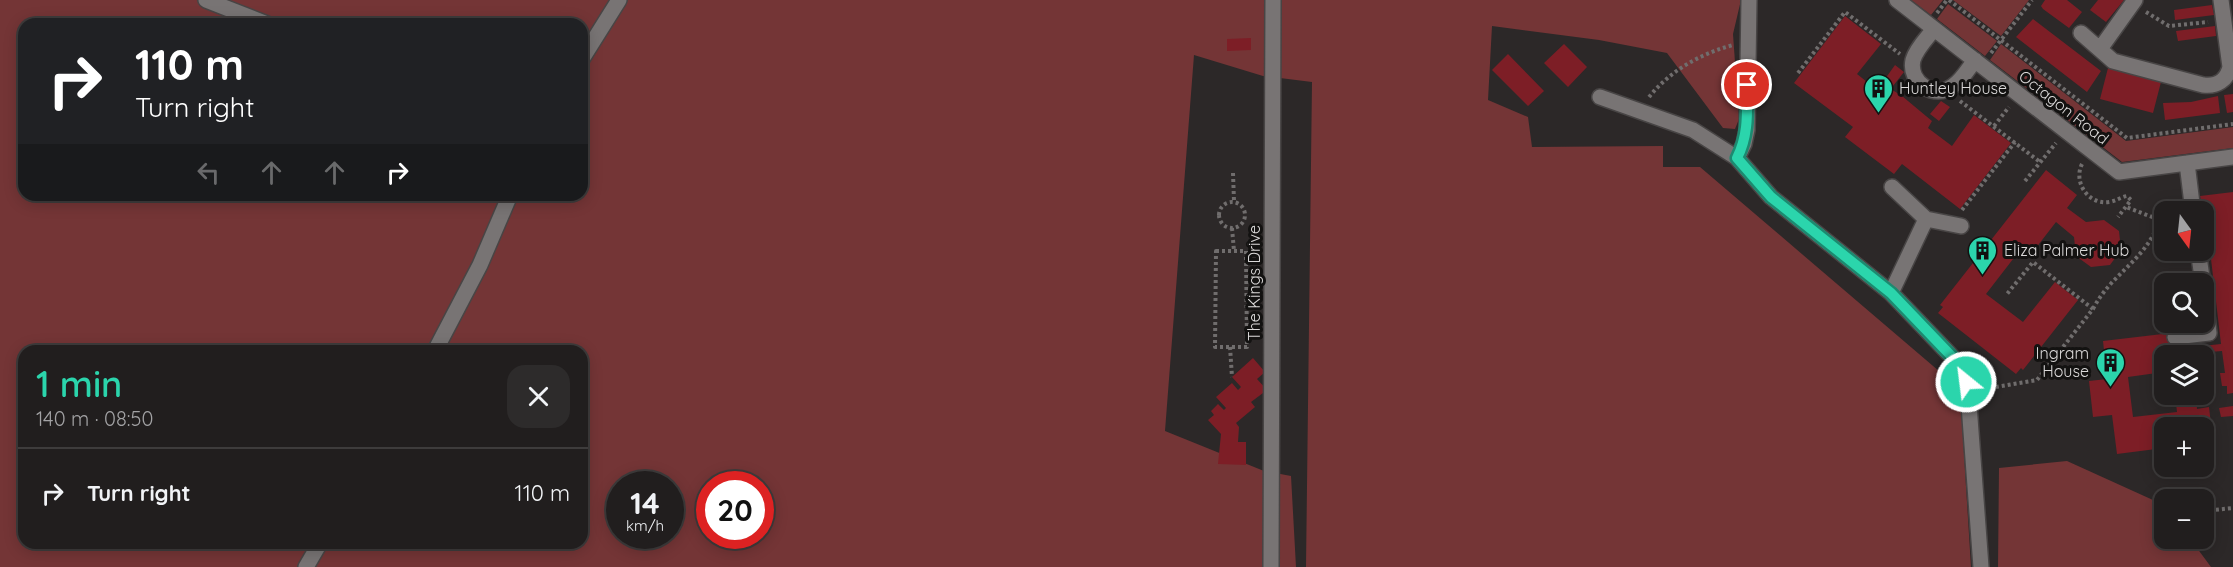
<!DOCTYPE html>
<meta charset="utf-8">
<style>
:root{--surface:#211e1e;--page:#2d2b2b;--text:#f1f3f6;--muted:#a2a2a4;--line:#3e3c3c;--accent:#2bd5ac}
body{margin:0;font-family:Quicksand,sans-serif;background:var(--page);color:var(--text);height:100vh;display:flex;flex-direction:column;font-size:22px;white-space:nowrap}
*{box-sizing:border-box;margin:0}
p{font-size:20px;color:var(--muted)}
.icon{flex:none;width:33px;height:33px;fill:none;stroke:currentColor;stroke-width:2;stroke-linecap:round;stroke-linejoin:round}
.map{position:relative;flex:1;overflow:hidden}
.panel{position:absolute;left:18px;top:345px;width:570px;height:204px;display:flex;flex-direction:column;background:var(--surface);border-radius:18px;box-shadow:0 3px 15px #0003,0 0 0 2px var(--line)}
.panel>*{flex:none}
.top-card{position:absolute;left:18px;top:18px;width:570px;height:183px;border-radius:18px;box-shadow:0 3px 15px #0003,0 0 0 2px var(--line);background:#202124;color:#fff;overflow:hidden}
.needle{width:39px;rotate:165deg}
.fabs{position:absolute;left:2154px;top:201px;display:grid;gap:12px}
.fabs a{display:grid;place-items:center;width:60px;height:60px;border-radius:12px;background:var(--surface);box-shadow:0 3px 15px #0003,0 0 0 2px var(--line);font-size:30px}
.speed{position:absolute;left:606px;top:471px;display:flex;gap:12px;font-size:30px;font-weight:700;text-align:center}
.speed>*{display:grid;place-content:center;width:78px;height:78px;border-radius:50%;background:var(--surface);box-shadow:0 3px 15px #0003,0 0 0 2px var(--line);line-height:1}
.speed small{font-size:15px;font-weight:400}
.speed .limit{border:9px solid #d22;background:#fff;color:#111}
.pin{position:absolute;display:grid;place-items:center;width:51px;height:51px;color:#fff;margin:-26px;border:3px solid #fff;border-radius:50%;box-shadow:0 2px 6px #0007}
.me{position:absolute;width:66px;margin:-33px;rotate:331deg;stroke-linejoin:round;filter:drop-shadow(0 0 4px #0008)}
.turn{display:flex;align-items:center;gap:21px;height:126px;padding:0 18px;font-size:27px}
.turn .icon{width:78px;height:78px;stroke-width:2.5}
.turn b{display:block;font-size:42px;line-height:51px}
.lanes{display:flex;align-items:center;height:57px;padding:0 18px;background:#0003;justify-content:center;gap:30px;direction:ltr}
.lanes .off{opacity:.35}
.round{display:grid;place-items:center;flex:none;width:63px;height:63px;border-radius:18px;background:var(--page)}
.overview{display:flex;align-items:center;justify-content:space-between;height:102px;padding:0 18px}
h1{font-size:36px;font-weight:600;line-height:45px;color:var(--accent)}
ul{padding:0;list-style:none}
li{display:flex;align-items:center;gap:18px;height:90px;padding:0 18px;border-top:2px solid var(--line)}
li div{flex:1}
li b{display:block;font-size:22px}
li em{font-style:normal}
.map>svg:first-child{display:block}
.green{fill:#743536;fill-rule:evenodd}
.building{fill:#7d1e26}
.lines{fill:none;stroke-linecap:round;stroke-linejoin:round}
.minor-casing{stroke:#484545;stroke-width:18}
.path{stroke:#706d6d;stroke-width:4;stroke-dasharray:3 3;stroke-linecap:butt}
.minor{stroke:#787474;stroke-width:15}
.route-casing{stroke:#1c8a70;stroke-width:15}
.route{stroke:#2bd5ac;stroke-width:10}
.labels{text-anchor:middle;stroke-width:6;stroke-linejoin:round;paint-order:stroke}
.poi-label{font-size:16px;fill:#dbd9d9;stroke:#131211;text-anchor:start}
.street-label{font-size:16px;fill:#dbd9d9;stroke:#131211}
</style>
<div class="map">
<svg width="2233" height="567" viewBox="0 0 2233 567">
<rect width="100%" height="100%" fill="#2c2828"/>
<!-- green -->
<path class="green" d="M0,0H1741L1733,34L1739,119L1735,129L1723,128L1667,53L1599,40L1492,26L1488,100L1528,117L1532,147L1663,146V167H1700L1960,389L1971,567H1306L1312,82L1263,76L1194,55L1165,431L1264,471L1291,476L1296,567H0ZM24,24H582V195H24ZM24,351H582V543H24ZM620,484H670V536H620ZM710,484H760V536H710Z
M1911,0H1943L1931,15Z
M1953,0H2029L2001,36Z
M1948,4L1997,41L1985,56L1937,19Z
M2001,44L2126,141L2233,127V148L2122,162L1990,60Z
M2067,461L2164,505V538L2194,539V544L2211,567H1998L1999,468Z"/>
<!-- building -->
<path class="building" d="M2045,0H2067L2082,12L2069,28L2043,9L2041,6Z
M2098,0H2124L2106,22L2090,10Z
M2212,5L2214,15L2175,20L2174,10Z
M1845,16L1881,44L1857,74L1881,93L1886,86L1902,96L1932,121L1928,128L1952,146L1974,115L2011,143L1960,209L1902,164L1894,174L1845,137L1853,127L1794,83Z
M2033,19L2101,71L2087,92L2016,37Z
M2215,26L2216,36L2178,41L2176,31Z
M1251,38V50L1227,51V39Z
M1564,44L1587,67L1568,87L1544,63Z
M1508,54L1544,91L1528,106L1492,70Z
M1895,65L1904,72L1893,86L1885,79Z
M2108,68L2145,74L2144,78L2161,82L2153,113L2100,99Z
M2233,94V112L2227,113L2224,95Z
M2218,96L2220,113L2165,120L2163,103L2191,102Z
M1941,101L1950,107L1939,121L1930,114Z
M2046,170L2077,195L2067,208L2086,222L2104,220L2119,231L2121,250L2110,265L2091,267L2076,256L2074,237L2056,222L2029,257L2020,250L1986,294L2023,322L2055,282L2078,300L2023,370L2021,368L2016,374L1938,313L1943,307L1940,305Z
M2233,192V393L2227,394V386H2222L2220,373H2225L2222,351L2164,356V372L2128,377L2133,417L2177,412L2175,394H2196L2197,409L2209,407L2213,442L2204,443V428H2164V448L2117,454L2112,415L2093,417L2089,381L2107,379L2103,341L2171,333L2173,349L2221,344L2211,259L2204,261V212L2200,196Z
M1253,358L1265,372L1257,379L1267,390L1251,402L1255,407L1236,423L1239,427L1238,442H1246V465L1218,464L1221,434L1208,420L1214,415L1211,411L1218,404L1224,410L1226,408L1216,397L1232,383L1238,390L1241,387L1232,377Z
M2233,406V416L2221,417L2219,408Z"/>
<g class="lines">
<defs>
<path id="minor" d="M206,0L267,24
M1897,0L2119,172L2233,157
M1934,29C1927,38 1916,49 1913,60C1908,83 1935,100 1953,86C1962,80 1968,69 1975,60
M2081,33L2113,61L2203,85C2217,87 2227,80 2230,67L2221,0
M2100,49L2135,0
M582,59L619,0
M1600,97L1693,130L1737,158L1771,197L1891,293L1957,362L1968,391L1981,567
M1737,158L1744,144L1747,130L1749,0
M2187,163L2193,212
M1892,187L1926,219L1961,226
M2198,250L2203,284
M1891,293L1926,219
M2175,337L2209,333L2204,290
M435,351L480,265L510,195
M306,567L320,543
M1271,567L1273,0"/>
</defs>
<!-- minor casing -->
<use href="#minor" class="minor-casing"/>
<!-- path -->
<path class="path" d="M1949,0L2127,138L2233,124
M2146,12L2169,26L2208,22
M1937,13L1947,0
M1991,53L2032,0
M1798,73L1845,12L1900,54
M1649,97C1671,70 1700,54 1733,45
M1960,101L2040,162
M1994,126L2009,107
M2082,164C2073,182 2088,205 2109,202C2116,201 2121,197 2127,196L2131,200L2118,217
M1233,173L1234,201
M2025,181L2056,143
M1219 215a13 13 0 1 1 26 0a13 13 0 1 1-26 0Z
M1962,210L2015,142
M1232,228L1234,251
M1216,251H1246L1247,347H1215Z
M2093,309C2112,272 2145,262 2160,220L2126,207
M1230,347L1232,377
M1984,389L2037,380L2093,309L2033,262L2007,294
M2204,511L2233,508"/>
<!-- minor -->
<use href="#minor" class="minor"/>
</g>
<g class="lines">
<defs>
<path id="route" d="M1747,85C1747,111 1749,135 1737,158L1771,197L1891,293L1957,362L1966,382"/>
</defs>
<!-- route casing -->
<use href="#route" class="route-casing"/>
<!-- route -->
<use href="#route" class="route"/>
</g>
<!-- icons -->
<defs>
<symbol id="building-pin" viewBox="-11 -11 22 30"><path d="M0 17L-7.5 6A9.5 9.5 0 1 1 7.5 6Z" fill="#2bd5ac" stroke="#131211"/><path d="M-4-6H4V6H1V3H-1V6H-4ZM-2.5-4.3h1.7v1.8h-1.7ZM.8-4.3h1.7v1.8H.8ZM-2.5-1h1.7V.8h-1.7ZM.8-1h1.7V.8H.8Z" fill="#111"/></symbol>
</defs>
<g fill-rule="evenodd">
<use href="#building-pin" x="1862" y="72" width="33" height="45"/>
<use href="#building-pin" x="1966" y="234" width="33" height="45"/>
<use href="#building-pin" x="2094" y="346" width="33" height="45"/>
</g>
<g class="labels">
<!-- poi labels -->
<g class="poi-label">
<text x="1899" y="94">Huntley House</text>
<text x="2004" y="256">Eliza Palmer Hub</text>
<text x="2089" y="359" text-anchor="end">Ingram<tspan x="2089" dy="18">House</tspan></text>
</g>
<!-- street labels -->
<g class="street-label">
<text transform="translate(2064 107) rotate(38)" y="6">Octagon Road</text>
<text transform="translate(1254 283) rotate(-90)" y="6">The Kings Drive</text>
</g>
</g>
</svg>
<div class="fabs">
<a><svg class="needle" viewBox="-14 -14 28 28"><path d="M0-13l5 13h-10z" fill="#e53935"/><path d="M0 13l5-13h-10z" fill="#a2a2a4"/></svg></a>
<a><svg class="icon" aria-label="search" viewBox="0 0 24 24"><circle cx="10" cy="10" r="6"/><path d="M15 15l6 6"/></svg></a>
<a><svg class="icon" aria-label="layers" viewBox="0 0 24 24"><path d="M12 4l9 5-9 5-9-5zM3 14l9 5 9-5"/></svg></a>
<a>+</a>
<a>−</a>
</div>
<div class="speed"><div>14<small>km/h</small></div><div class="limit">20</div></div>
<div class="pin" style="left:1747px;top:85px;background:#d93025"><svg class="icon" aria-label="arrive" viewBox="0 0 24 24"><path d="M6 21V4h12l-3 4 3 4H6"/></svg></div>
<svg class="me" style="left:1966px;top:382px" viewBox="-20 -20 40 40"><circle r="17" fill="#2bd5ac" stroke="#fff" stroke-width="3"/><path d="M0-11L8 9 0 5-8 9z" fill="#fff"/></svg>
<div class="top-card">
<div class="turn"><svg class="icon" aria-label="right" viewBox="0 0 24 24"><path d="M7 20v-9h11M14 6l5 5-5 5"/></svg><div><b>110 m</b>Turn right</div></div>
<div class="lanes"><svg class="icon off" aria-label="left" viewBox="0 0 24 24"><path d="M17 20v-9H6M10 6l-5 5 5 5"/></svg><svg class="icon off" aria-label="ahead" viewBox="0 0 24 24"><path d="M12 20V5M6 11l6-6 6 6"/></svg><svg class="icon off" aria-label="ahead" viewBox="0 0 24 24"><path d="M12 20V5M6 11l6-6 6 6"/></svg><svg class="icon" aria-label="right" viewBox="0 0 24 24"><path d="M7 20v-9h11M14 6l5 5-5 5"/></svg></div>
</div>
<section class="panel">
<div class="overview"><div><h1>1 min</h1><p>140 m · 08:50</p></div><a class="round"><svg class="icon" aria-label="close" viewBox="0 0 24 24"><path d="M6 6l12 12M18 6L6 18"/></svg></a></div>
<ul>
<li><svg class="icon" aria-label="right" viewBox="0 0 24 24"><path d="M7 20v-9h11M14 6l5 5-5 5"/></svg><div><b>Turn right</b></div><em>110 m</em></li>
</ul>
</section>
</div>
